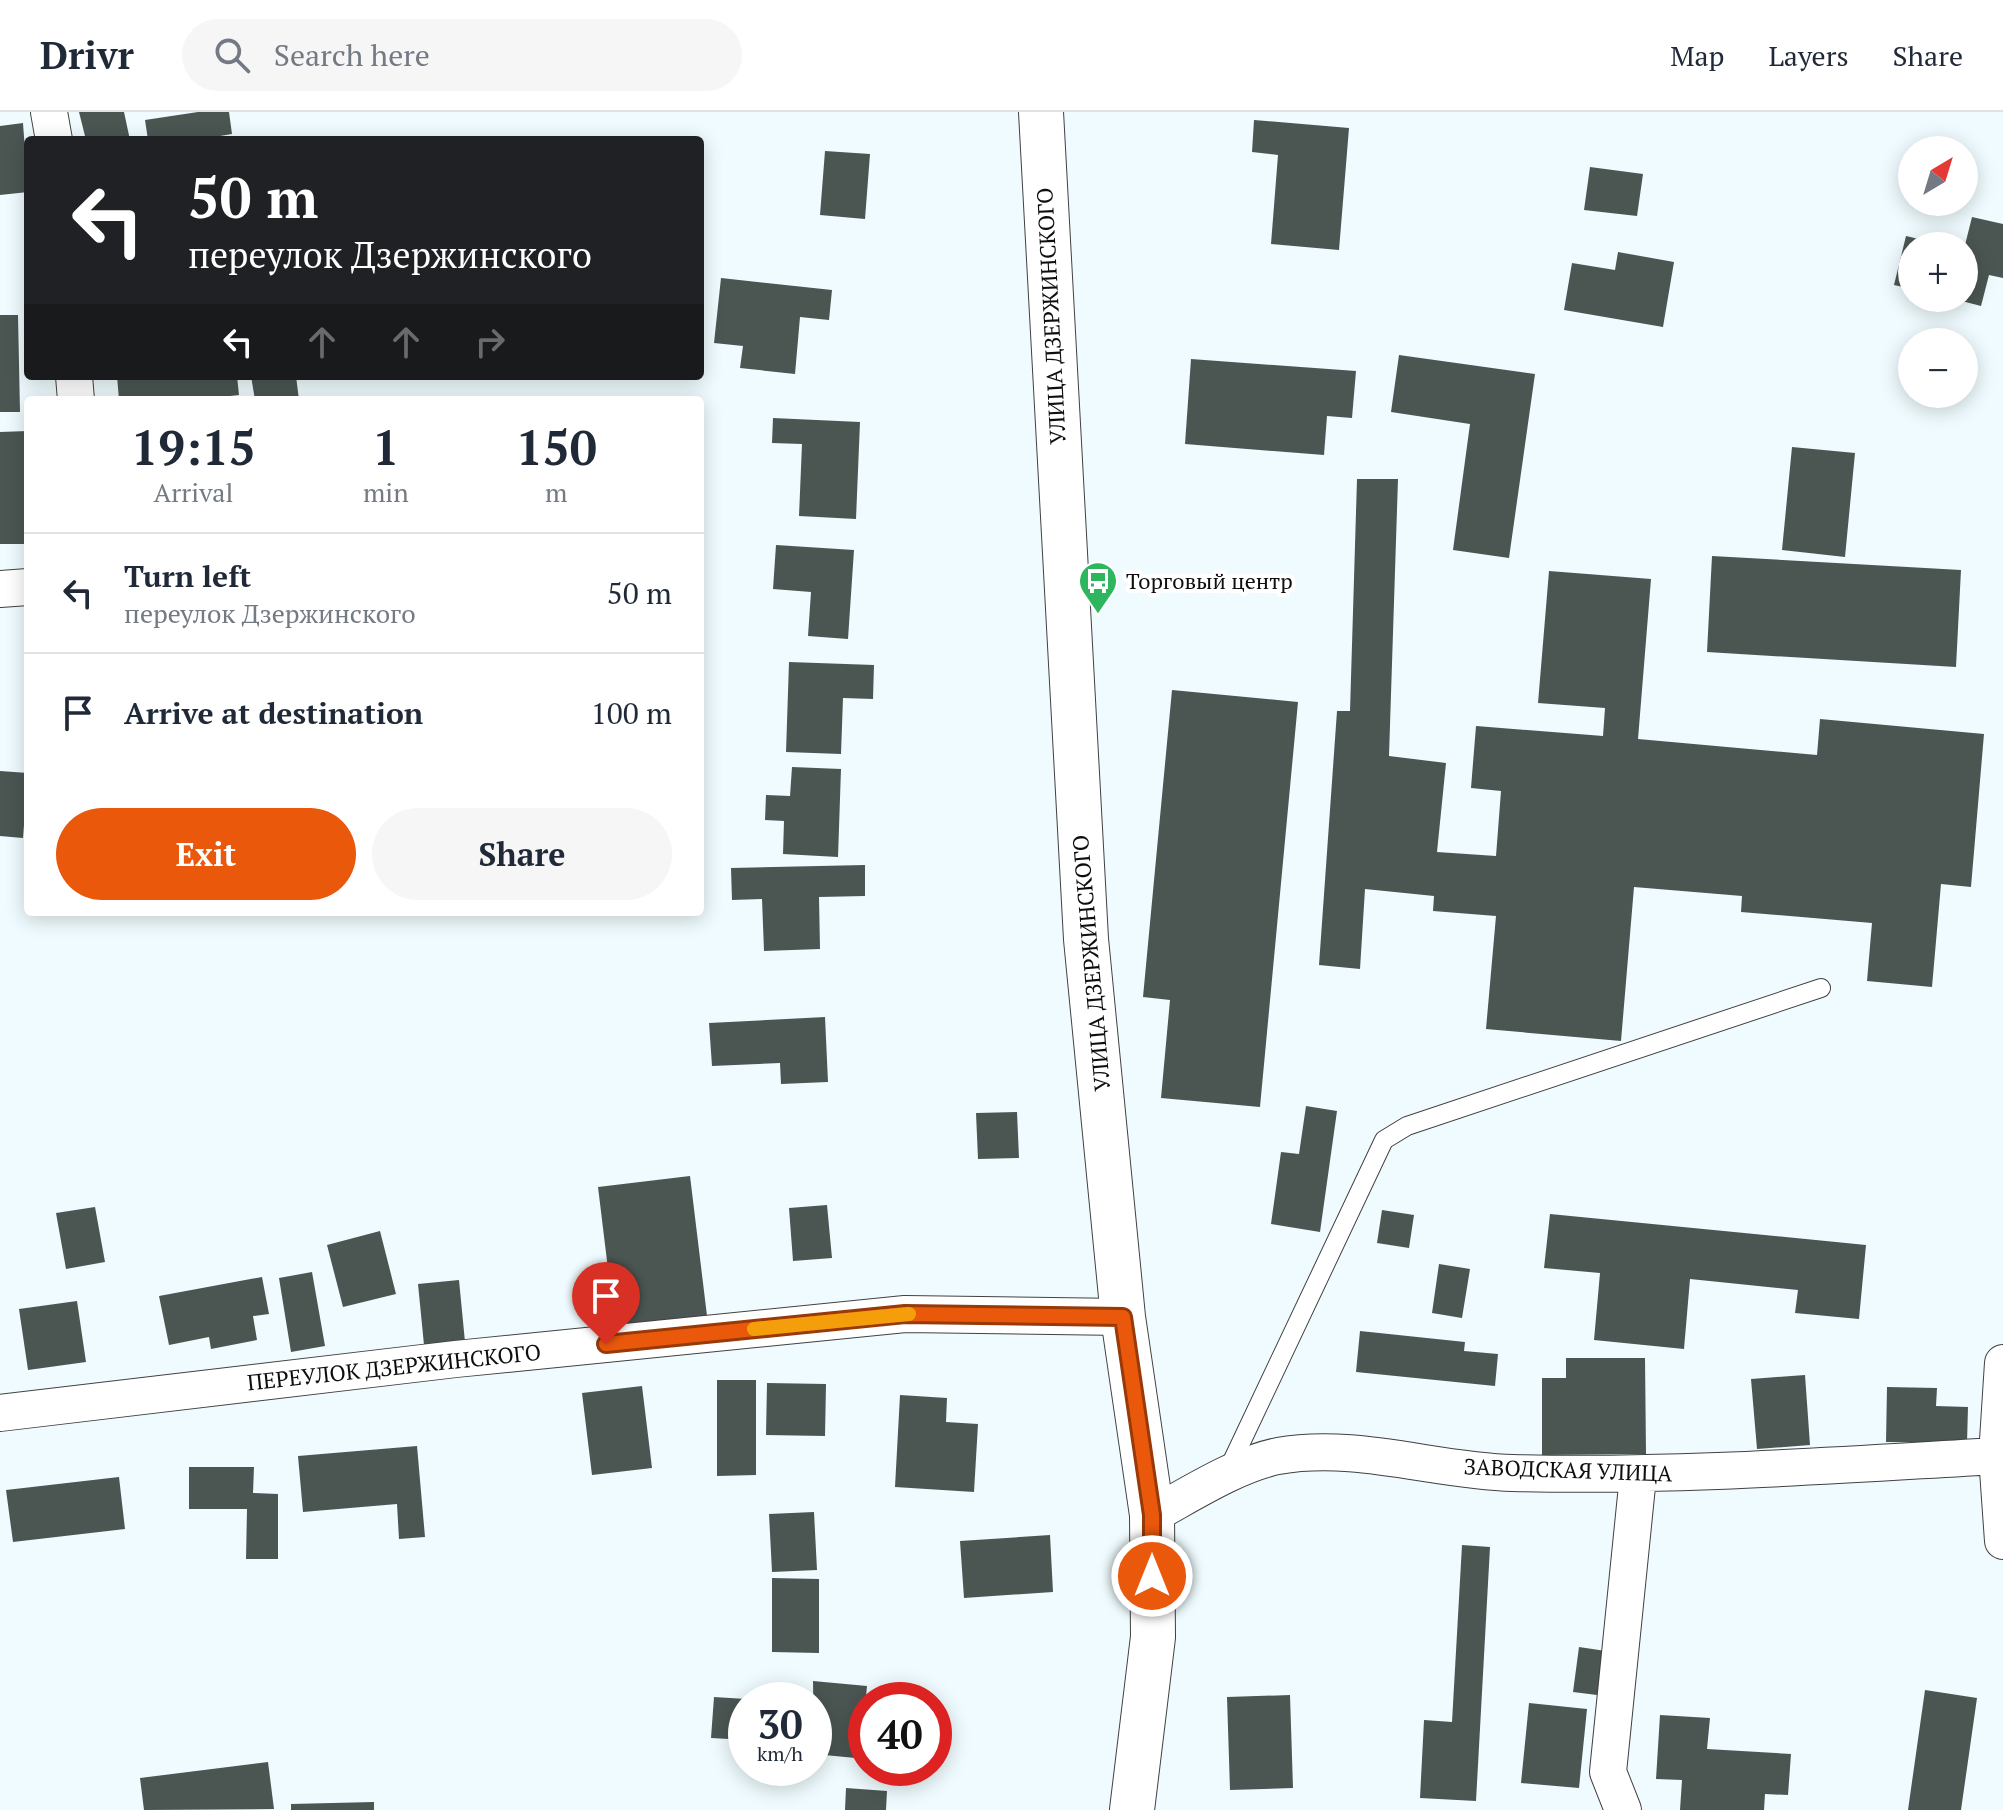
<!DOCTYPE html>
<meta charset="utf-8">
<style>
:root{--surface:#fff;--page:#f6f6f7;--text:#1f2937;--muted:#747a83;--line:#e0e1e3;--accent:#ea580c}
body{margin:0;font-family:"PT Serif",serif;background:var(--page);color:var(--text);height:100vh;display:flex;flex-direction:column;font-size:30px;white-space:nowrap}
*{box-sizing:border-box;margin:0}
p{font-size:26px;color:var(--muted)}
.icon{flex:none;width:44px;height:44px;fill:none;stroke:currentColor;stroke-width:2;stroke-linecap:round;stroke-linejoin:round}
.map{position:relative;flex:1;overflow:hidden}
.details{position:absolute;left:24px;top:284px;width:680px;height:520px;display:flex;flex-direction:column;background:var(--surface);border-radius:8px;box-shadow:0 4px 20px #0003}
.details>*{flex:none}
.top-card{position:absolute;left:24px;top:24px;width:680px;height:244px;border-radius:8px;box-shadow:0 4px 20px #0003;background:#202124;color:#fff;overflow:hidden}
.needle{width:52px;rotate:38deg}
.tools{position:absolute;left:1898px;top:24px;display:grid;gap:16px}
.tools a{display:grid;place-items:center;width:80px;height:80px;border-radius:50%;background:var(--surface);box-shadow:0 4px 20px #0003;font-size:40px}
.speed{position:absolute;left:728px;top:1570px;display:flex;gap:16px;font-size:40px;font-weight:700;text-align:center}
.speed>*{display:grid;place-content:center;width:104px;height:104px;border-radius:50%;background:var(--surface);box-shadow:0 4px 20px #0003;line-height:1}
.speed small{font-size:20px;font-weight:400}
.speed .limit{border:12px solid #d22;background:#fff;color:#111}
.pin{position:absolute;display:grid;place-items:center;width:68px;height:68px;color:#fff;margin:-82px -34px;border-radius:50% 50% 50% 0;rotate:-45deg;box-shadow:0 0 8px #0007}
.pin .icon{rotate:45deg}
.me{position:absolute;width:88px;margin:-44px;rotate:0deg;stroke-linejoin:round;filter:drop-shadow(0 0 6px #0008)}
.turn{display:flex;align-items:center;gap:28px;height:168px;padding:0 32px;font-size:36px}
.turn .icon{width:104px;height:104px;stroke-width:2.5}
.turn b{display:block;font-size:56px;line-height:68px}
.lanes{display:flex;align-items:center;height:76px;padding:0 32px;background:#0003;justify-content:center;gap:40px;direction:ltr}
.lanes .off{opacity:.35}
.eta{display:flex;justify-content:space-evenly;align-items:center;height:136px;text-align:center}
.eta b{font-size:48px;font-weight:700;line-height:56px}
.cta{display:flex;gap:16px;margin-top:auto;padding:16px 32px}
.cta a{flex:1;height:92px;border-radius:48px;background:var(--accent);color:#fff;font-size:32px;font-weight:700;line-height:92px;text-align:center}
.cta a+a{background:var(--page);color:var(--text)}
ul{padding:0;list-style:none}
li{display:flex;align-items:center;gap:24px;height:120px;padding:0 32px;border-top:2px solid var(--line)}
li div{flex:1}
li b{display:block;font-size:30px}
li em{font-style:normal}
header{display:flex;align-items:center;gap:48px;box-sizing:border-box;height:112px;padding:0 40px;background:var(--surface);border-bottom:2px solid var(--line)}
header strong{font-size:38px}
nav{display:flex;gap:44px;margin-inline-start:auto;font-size:28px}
.search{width:560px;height:72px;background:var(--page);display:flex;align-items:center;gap:20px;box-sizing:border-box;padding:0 28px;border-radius:44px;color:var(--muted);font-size:30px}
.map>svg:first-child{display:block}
.building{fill:#4b5653}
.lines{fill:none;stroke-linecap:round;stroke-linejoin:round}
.service-casing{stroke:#414141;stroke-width:20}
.minor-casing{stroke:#414141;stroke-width:38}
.tertiary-casing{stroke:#414141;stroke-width:46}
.service{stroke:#fff;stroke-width:18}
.minor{stroke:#fff;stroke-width:36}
.tertiary{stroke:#fff;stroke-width:44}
.route-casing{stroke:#983908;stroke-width:20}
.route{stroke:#ea580c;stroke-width:14}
.slow{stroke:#f59e0b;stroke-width:14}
.labels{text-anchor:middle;stroke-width:8;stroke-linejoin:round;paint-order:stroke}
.street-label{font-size:22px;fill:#0e0e0e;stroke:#fff}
.poi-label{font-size:22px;fill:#0e0e0e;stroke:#fff;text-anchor:start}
</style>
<header>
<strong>Drivr</strong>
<div class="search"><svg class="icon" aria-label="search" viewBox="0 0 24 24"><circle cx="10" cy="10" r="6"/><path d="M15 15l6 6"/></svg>Search here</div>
<nav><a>Map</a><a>Layers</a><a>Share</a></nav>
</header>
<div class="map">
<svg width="2003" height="1698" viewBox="0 0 2003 1698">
<rect width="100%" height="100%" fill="#effbfe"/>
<!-- building -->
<path class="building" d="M79,0H124L130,28H86Z
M198,0H229L232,22L196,28H148L145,8Z
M1254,8L1349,16L1339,138L1271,132L1278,43L1252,40Z
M23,11L28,80L0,83V14Z
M825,39L870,42L865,107L820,103Z
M1590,55L1643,62L1637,104L1584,98Z
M1972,105L2003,112V166L1989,163L1981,194L1954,187L1964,186V137Z
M1906,124L1944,133L1912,134V177L1894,173Z
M1618,140L1674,150L1663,215L1564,198L1572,151L1615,158Z
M721,166L832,178L829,208L800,205L795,262L740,256L743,234L714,231Z
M0,203H18L20,300H0Z
M1399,243L1535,262L1509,446L1453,438L1470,312L1391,300Z
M1191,247L1356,259L1352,306L1327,304L1324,343L1185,332Z
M117,264H237L239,283L193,288H119Z
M251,264H296L299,288H255Z
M773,306L860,310L856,407L799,404L802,332L772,331Z
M28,319V432H0V320Z
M1792,335L1855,341L1845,445L1782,438Z
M1357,367H1398L1389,644L1446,651L1437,740L1496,744L1501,679L1471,676L1476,614L1603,624L1605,596L1538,591L1549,459L1651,467L1638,627L1817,643L1820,607L1984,622L1971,775L1941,772L1932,875L1867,869L1872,811L1741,800L1742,784L1634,775L1621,929L1486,917L1496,804L1433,799L1434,784L1365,777L1360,857L1319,853L1337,599H1350Z
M776,433L854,438L848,527L808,524L811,480L773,477Z
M1712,444L1961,458L1956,555L1707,540Z
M789,550L874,553L873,587L843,586L841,642L786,640Z
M1172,578L1298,590L1260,995L1161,986L1170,888L1143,885Z
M792,655L841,657L838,745L783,742L784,709L765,708L766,683L790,684Z
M0,659L28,661L23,726L0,724Z
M865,753V784L819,785L820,837L764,839L762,787L732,788L731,756Z
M825,905L828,970L781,972L780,951L712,954L709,911Z
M1306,994L1337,999L1320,1120L1271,1112L1281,1040L1299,1042Z
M1017,1000L1019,1046L978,1047L976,1001Z
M690,1064L708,1212L598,1226L594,1192L612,1190L598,1075Z
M827,1093L832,1146L793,1149L789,1096Z
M95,1095L105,1150L66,1157L56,1101Z
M1382,1098L1414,1103L1409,1136L1377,1131Z
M1550,1102L1866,1133L1859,1207L1795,1201L1798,1178L1690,1167L1684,1237L1594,1228L1600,1161L1544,1156Z
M380,1119L396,1182L343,1195L327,1133Z
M1439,1152L1470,1157L1462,1206L1432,1201Z
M312,1160L325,1234L291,1240L279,1166Z
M262,1165L269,1202L253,1204L257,1228L211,1237L209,1225L169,1233L159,1184Z
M459,1168L465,1230L424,1233L418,1172Z
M77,1189L86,1250L28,1258L19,1197Z
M1360,1219L1465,1230L1464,1239L1498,1242L1495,1274L1356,1260Z
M1566,1246H1645L1646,1342L1542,1343V1266H1566Z
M1805,1263L1810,1333L1757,1337L1751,1267Z
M717,1268H756V1363L717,1364Z
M767,1271L826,1272L825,1324L766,1323Z
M642,1274L652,1356L592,1363L582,1281Z
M1887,1275L1937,1276L1936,1294L1968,1295L1967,1331L1886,1330Z
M900,1283L947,1286L946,1310L978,1312L974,1380L895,1375Z
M417,1334L425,1425L399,1427L397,1392L303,1400L298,1344Z
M189,1355H254L253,1381L278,1382V1447H246L247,1397H189Z
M119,1365L125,1417L13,1430L6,1378Z
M814,1400L817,1458L772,1460L769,1402Z
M1050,1423L1053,1480L964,1486L960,1429Z
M1462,1433L1490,1435L1476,1689L1420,1686L1424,1608L1452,1610Z
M772,1466L819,1467V1541L772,1540Z
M1579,1535L1619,1541L1613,1585L1573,1580Z
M813,1569L867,1574L863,1618L866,1619V1647L814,1642Z
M1925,1578L1977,1586L1961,1698H1908Z
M1290,1583L1293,1676L1230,1678L1227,1585Z
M714,1585L746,1587V1628L711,1626Z
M1529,1591L1587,1597L1579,1676L1521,1671Z
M1660,1603L1710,1606L1707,1637L1791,1642L1788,1683L1765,1682L1764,1698H1680L1682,1668L1656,1667Z
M268,1650L274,1697L144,1698L140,1666Z
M769,1656H802L800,1670L768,1667Z
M846,1676L887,1679L886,1698H845Z
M374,1690V1698H291V1692Z"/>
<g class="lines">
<defs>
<path id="service" d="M1228,1358L1384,1028L1407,1014L1821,876"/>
<path id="minor" d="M49,0L54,28
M74,264L76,288
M0,477L28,475
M2003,1251L1997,1344L2003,1429
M0,1301L456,1247L905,1202L1123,1205
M1152,1403C1191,1382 1235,1353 1278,1344C1356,1330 1435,1359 1513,1361C1675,1365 1836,1353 1997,1344
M1623,1698L1608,1660L1638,1364"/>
<path id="tertiary" d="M1041,0L1086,827L1123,1205L1152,1403L1153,1525L1132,1698"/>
</defs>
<!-- service casing -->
<use href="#service" class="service-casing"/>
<!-- minor casing -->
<use href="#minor" class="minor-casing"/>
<!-- tertiary casing -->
<use href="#tertiary" class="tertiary-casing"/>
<!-- service -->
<use href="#service" class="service"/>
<!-- minor -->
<use href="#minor" class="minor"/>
<!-- tertiary -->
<use href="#tertiary" class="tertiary"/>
</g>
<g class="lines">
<defs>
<path id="route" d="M606,1232L905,1202L1123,1205L1152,1403V1464"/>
</defs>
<!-- route casing -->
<use href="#route" class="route-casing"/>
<!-- route -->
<use href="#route" class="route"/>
<!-- slow -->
<path class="slow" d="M754,1217L909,1202"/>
</g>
<!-- icons -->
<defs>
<symbol id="bus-pin" viewBox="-11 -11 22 30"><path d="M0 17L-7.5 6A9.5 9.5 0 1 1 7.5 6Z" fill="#2db65e" stroke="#fff"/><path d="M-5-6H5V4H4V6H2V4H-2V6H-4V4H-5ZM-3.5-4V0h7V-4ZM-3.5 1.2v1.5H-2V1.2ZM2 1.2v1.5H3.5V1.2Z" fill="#fff"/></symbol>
</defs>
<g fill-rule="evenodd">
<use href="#bus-pin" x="1076" y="447" width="44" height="60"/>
</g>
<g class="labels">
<!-- street labels -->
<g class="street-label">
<text transform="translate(1051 204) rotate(-93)" y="8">УЛИЦА ДЗЕРЖИНСКОГО</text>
<text transform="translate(1091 851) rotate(-95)" y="8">УЛИЦА ДЗЕРЖИНСКОГО</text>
<text transform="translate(394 1255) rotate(-6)" y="8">ПЕРЕУЛОК ДЗЕРЖИНСКОГО</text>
<text transform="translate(1568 1358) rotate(2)" y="8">ЗАВОДСКАЯ УЛИЦА</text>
</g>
<!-- poi labels -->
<g class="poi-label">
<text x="1126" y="477">Торговый центр</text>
</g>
</g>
</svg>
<div class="tools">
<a><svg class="needle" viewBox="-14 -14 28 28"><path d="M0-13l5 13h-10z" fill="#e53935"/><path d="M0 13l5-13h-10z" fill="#747a83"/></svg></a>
<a>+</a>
<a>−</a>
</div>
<div class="speed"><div>30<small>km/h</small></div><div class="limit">40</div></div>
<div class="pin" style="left:606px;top:1232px;background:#d93025"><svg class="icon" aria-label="arrive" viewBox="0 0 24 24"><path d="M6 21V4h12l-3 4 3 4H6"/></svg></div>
<svg class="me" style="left:1152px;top:1464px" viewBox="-20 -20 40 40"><circle r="17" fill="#ea580c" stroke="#fff" stroke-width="3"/><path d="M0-11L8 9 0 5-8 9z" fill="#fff"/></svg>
<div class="top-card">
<div class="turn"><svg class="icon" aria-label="left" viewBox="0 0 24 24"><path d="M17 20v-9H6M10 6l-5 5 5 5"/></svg><div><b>50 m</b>переулок Дзержинского</div></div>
<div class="lanes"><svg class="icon" aria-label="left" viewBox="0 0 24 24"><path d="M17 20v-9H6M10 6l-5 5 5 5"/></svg><svg class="icon off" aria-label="ahead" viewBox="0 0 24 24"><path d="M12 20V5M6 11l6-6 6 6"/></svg><svg class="icon off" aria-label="ahead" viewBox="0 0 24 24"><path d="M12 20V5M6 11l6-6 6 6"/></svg><svg class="icon off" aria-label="right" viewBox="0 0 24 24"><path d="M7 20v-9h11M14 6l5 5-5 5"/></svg></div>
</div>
<section class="details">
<div class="eta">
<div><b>19:15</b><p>Arrival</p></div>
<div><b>1</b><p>min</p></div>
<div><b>150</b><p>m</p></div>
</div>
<ul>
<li><svg class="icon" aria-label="left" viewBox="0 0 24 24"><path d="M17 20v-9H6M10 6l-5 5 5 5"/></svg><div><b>Turn left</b><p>переулок Дзержинского</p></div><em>50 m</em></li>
<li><svg class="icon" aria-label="arrive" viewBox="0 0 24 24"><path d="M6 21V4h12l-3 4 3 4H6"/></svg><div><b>Arrive at destination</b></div><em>100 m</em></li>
</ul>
<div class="cta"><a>Exit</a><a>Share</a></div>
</section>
</div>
